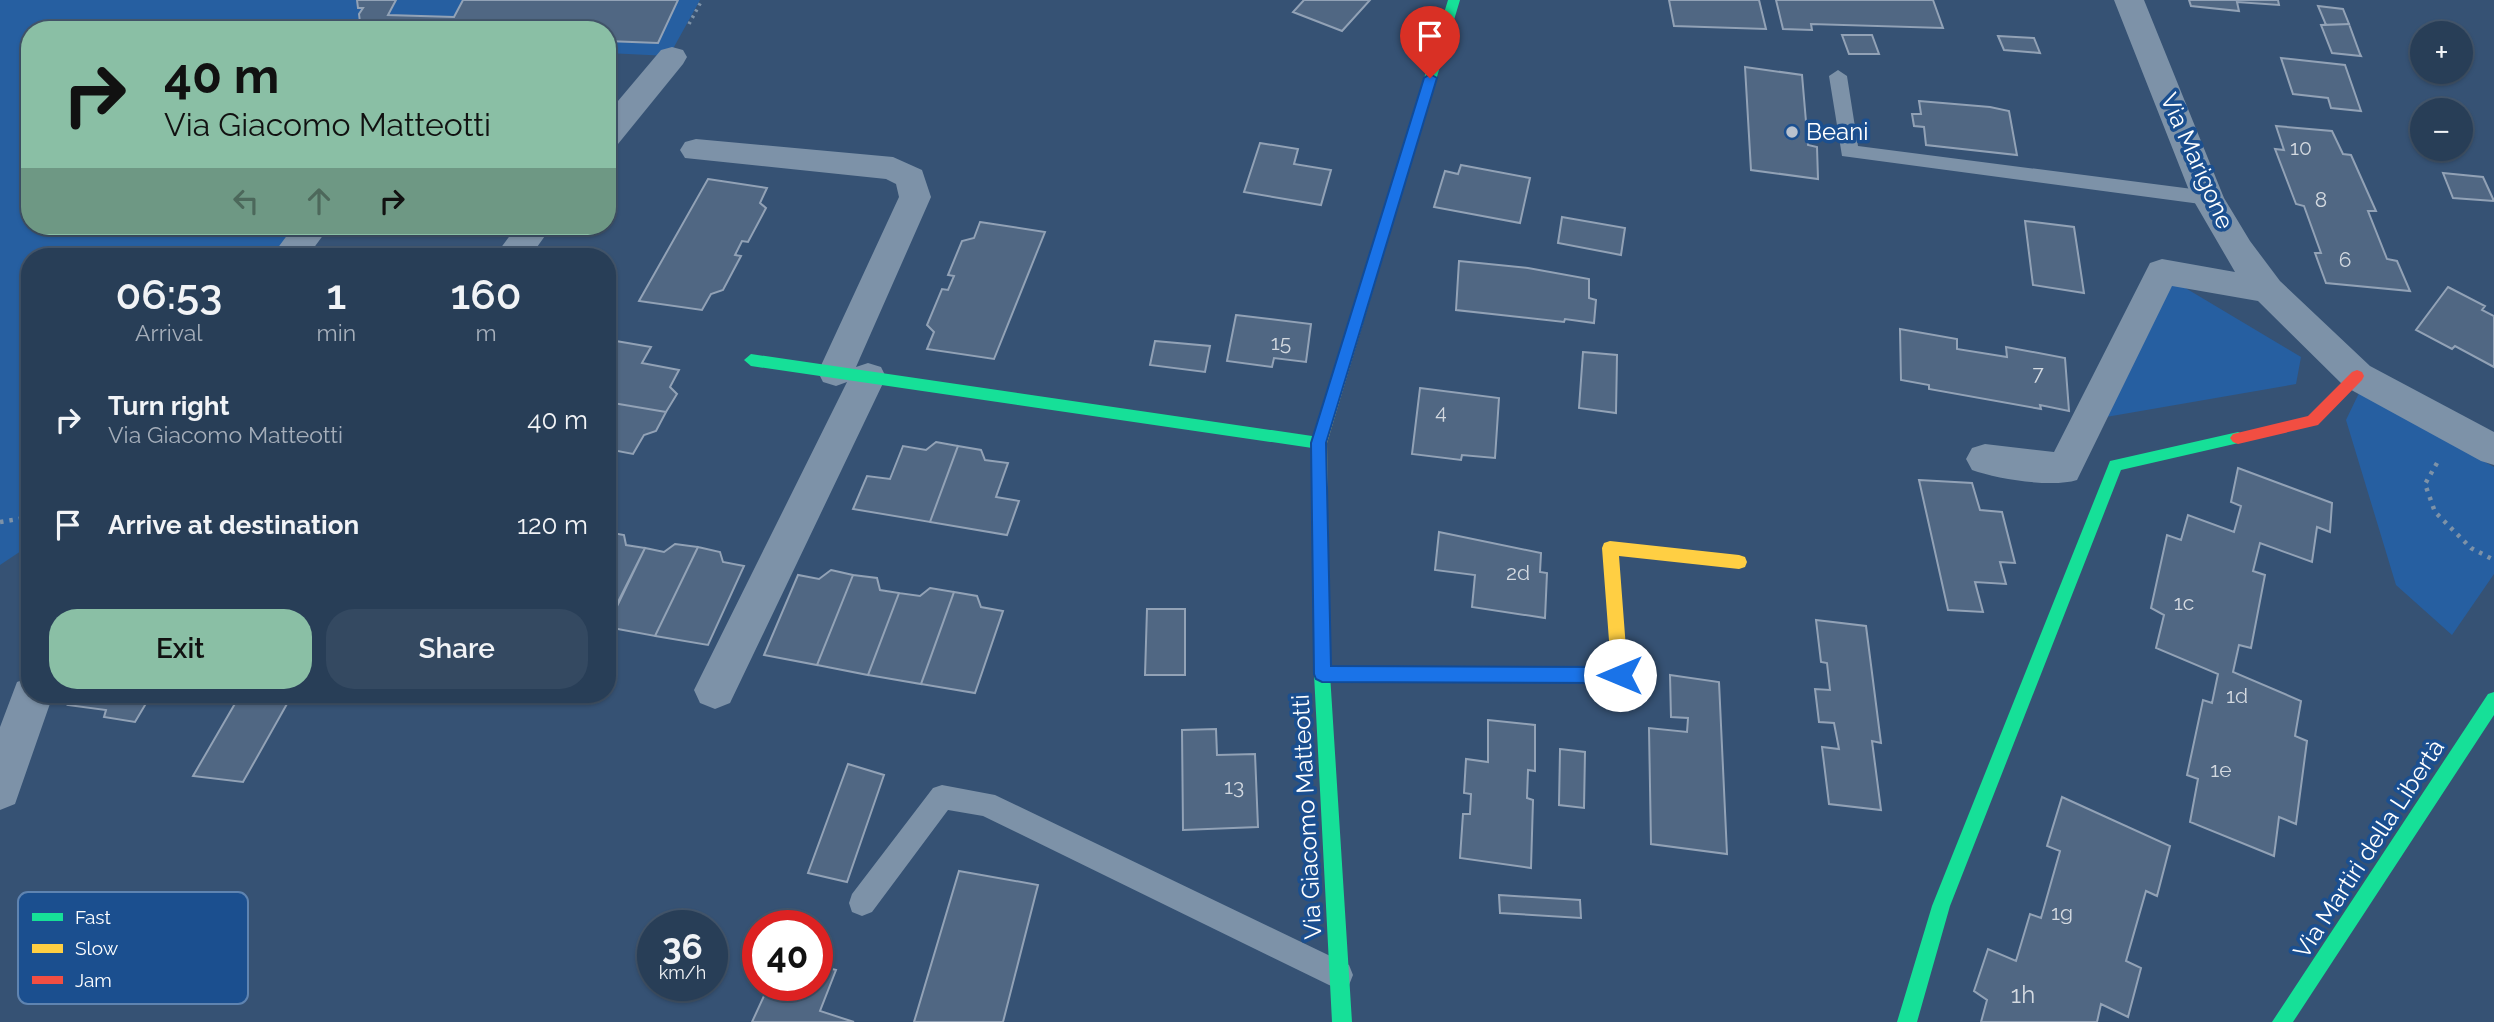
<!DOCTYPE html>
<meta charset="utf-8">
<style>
:root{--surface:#283e57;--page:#344961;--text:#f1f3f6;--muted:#a5aeba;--line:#44576d;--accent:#8abfa5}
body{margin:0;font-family:Raleway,sans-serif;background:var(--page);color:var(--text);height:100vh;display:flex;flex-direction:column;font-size:26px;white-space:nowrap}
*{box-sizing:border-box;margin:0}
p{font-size:23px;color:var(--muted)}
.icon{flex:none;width:38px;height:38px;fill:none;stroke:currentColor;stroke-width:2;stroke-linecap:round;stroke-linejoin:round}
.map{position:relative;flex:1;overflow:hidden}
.panel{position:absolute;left:21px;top:248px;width:595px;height:455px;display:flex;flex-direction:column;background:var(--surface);border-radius:28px;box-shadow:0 2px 5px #0004,0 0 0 2px var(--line)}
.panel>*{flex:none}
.banner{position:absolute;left:21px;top:21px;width:595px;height:214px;border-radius:28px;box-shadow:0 2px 5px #0004,0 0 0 2px var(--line);background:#8abfa5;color:#111;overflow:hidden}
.fabs{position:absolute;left:2410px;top:21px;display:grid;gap:14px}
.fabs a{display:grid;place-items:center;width:63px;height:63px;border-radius:50%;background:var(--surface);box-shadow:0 2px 5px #0004,0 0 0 2px var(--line);font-size:35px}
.speed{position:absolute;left:637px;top:910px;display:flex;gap:14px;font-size:35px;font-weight:700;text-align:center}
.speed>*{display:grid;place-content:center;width:91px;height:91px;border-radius:50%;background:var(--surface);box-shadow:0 2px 5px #0004,0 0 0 2px var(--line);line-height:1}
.speed small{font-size:18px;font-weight:400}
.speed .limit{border:10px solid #d22;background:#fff;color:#111}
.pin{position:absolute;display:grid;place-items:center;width:60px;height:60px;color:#fff;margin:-72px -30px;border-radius:50% 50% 50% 0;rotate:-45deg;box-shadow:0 0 7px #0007}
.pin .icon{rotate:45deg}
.me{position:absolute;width:77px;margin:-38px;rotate:270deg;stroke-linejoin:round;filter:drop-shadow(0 0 5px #0008)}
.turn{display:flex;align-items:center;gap:24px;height:147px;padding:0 28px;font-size:32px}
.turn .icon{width:91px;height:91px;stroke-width:2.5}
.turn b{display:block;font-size:49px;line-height:60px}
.lanes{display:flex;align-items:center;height:66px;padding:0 28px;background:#0003;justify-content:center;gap:35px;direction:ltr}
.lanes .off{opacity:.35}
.eta{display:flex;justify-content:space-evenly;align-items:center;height:119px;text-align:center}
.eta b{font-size:42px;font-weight:600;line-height:49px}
.cta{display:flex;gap:14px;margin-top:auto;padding:14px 28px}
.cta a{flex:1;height:80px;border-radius:28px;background:var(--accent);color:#111;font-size:28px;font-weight:600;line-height:80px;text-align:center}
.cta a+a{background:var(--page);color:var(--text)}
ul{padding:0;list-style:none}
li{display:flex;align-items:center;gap:21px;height:105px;padding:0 28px}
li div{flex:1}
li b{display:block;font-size:26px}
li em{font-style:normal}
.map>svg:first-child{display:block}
.green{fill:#265fa1}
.building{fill:#506783;stroke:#92a2b6;stroke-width:2}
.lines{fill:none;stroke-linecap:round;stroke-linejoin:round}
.path-far1{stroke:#7d92a8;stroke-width:3.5;stroke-dasharray:2.5 4.5;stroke-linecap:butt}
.path{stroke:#7d92a8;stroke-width:4.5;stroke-dasharray:3.5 6;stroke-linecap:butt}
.lane{fill:#7d92a8;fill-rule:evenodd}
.street{fill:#7d92a8;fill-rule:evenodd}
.fast{fill:#16e098;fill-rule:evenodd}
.slow{fill:#ffcf43;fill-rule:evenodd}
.jam{fill:#f24e42;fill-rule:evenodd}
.route{fill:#1a73e8;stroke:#114b97;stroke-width:2}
.poi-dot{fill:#b9c2ce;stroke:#1b4f8f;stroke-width:2.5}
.labels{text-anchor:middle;stroke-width:7;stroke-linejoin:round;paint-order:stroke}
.number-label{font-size:21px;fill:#d3d9e0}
.poi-label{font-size:24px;fill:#fff;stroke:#1b4f8f;text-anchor:start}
.street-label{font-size:24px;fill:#fff;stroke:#1b4f8f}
.near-number-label{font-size:24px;fill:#d3d9e0}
.key{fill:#1b4f8f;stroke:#5f84b1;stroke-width:2}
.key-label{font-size:19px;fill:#fff}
</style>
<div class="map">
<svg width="2494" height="1022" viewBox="0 0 2494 1022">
<rect width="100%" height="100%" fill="#365274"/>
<!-- green -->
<path class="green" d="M0,0H700L669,56L607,53V30H30V226H310L286,257H30V545L0,565Z
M2172,280L2301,357L2296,384L2106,417Z
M2359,393L2494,467V574L2452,635L2396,585L2346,420Z"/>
<!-- building -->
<path class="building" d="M357,0H396L388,15L454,17L463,0H678L658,43L607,41V30H361L359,14L363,8H358Z
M1304,0H1370L1342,31L1293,12Z
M1669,0H1759L1766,29L1674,26Z
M1776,0H1933L1943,28L1811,24L1812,30L1783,29Z
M2189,0H2278L2279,5L2237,2L2239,11L2191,6Z
M2318,6L2343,9L2349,24L2326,25Z
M2349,24L2360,54L2361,56L2332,53L2321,25Z
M1842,35H1872L1879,54H1849Z
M1998,36L2034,38L2040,53L2004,50Z
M2281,58L2345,65L2361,111L2331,108L2328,98L2293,94Z
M1745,67L1802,75L1808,145L1817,147L1818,179L1751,170Z
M1919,101L1990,107L2009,111L2017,155L1926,145L1924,127L1914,126L1912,114H1921Z
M2276,126L2332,131L2343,154L2351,155L2376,211H2368L2387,259L2397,261L2410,291L2326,283L2315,253H2321L2304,206L2296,204L2275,149L2284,150Z
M1260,143L1298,149L1294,164L1331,170L1321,205L1244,192Z
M1461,165L1530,178L1520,223L1434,207L1445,171L1458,174Z
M2443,173L2483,177L2494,201L2453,198Z
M708,179L767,188L760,203L766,208L748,242L742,241L735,255L741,256L723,290L711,294L702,310L639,301Z
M1562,217L1625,228L1621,255L1558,243Z
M2025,221L2074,227L2084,293L2033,285Z
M980,222L1045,232L994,359L927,349L934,332L927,325L942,289L948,290L954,276L948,275L962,241L974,238Z
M1459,261L1528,268L1589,279V298L1596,300L1594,323L1565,319L1564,322L1456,310Z
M2448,287L2485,306L2482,310L2494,316V367L2455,346L2452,349L2416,330Z
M1236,315L1311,324L1306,362L1274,358L1272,367L1227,361Z
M1900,329L1957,339V349L2007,357L2006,347L2065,358L2069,411L2040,405L2041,409L1929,389V385L1901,380Z
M616,341L651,347L642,363L679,370L670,387L677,394L666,412L607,402V356Z
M1155,341L1210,346L1205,372L1150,365Z
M1583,352L1617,355L1616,413L1579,408Z
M1420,388L1499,398L1495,458L1462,455L1461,460L1412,454Z
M607,402L666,412L656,431L644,435L633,454L607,449Z
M936,442L958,446L930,522L853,509L867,476L890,479L903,446L926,450Z
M958,446L981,450L985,460L1008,463L996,497L1019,501L1007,535L930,522Z
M2238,468L2332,503L2330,532L2317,527L2312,562L2260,543L2253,571L2265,575L2251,648L2239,645L2233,672L2301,701L2295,736L2307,741L2296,824L2279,817L2274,856L2190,822L2198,779L2187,775L2203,700L2212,703L2218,674L2156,648L2164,615L2151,608L2167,535L2181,540L2188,515L2234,532L2241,506L2231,502Z
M1919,480L1972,483L1980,510L2002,512L2015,563L2000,562L2006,584L1975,582L1983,612L1948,610Z
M607,532L624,535L626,545L645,548L607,624Z
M1439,532L1541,553L1540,572L1547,573L1545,618L1472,607L1475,575L1435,570Z
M675,544L698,547L655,636L607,627L645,548L664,552Z
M698,547L720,552L723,562L744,566L708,645L655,636Z
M831,570L853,575L817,665L764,655L798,575L819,579Z
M853,575L877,578L880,590L899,593L868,675L817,665Z
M930,588L954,592L921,684L868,675L899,593L920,596Z
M954,592L977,596L981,607L1003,611L975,693L921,684Z
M1147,609H1185V675H1145Z
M1816,620L1866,626L1881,743L1872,741L1881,810L1829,804L1822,747L1839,749L1834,723L1819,722L1815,689L1830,690L1827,663L1821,662Z
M1670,675L1719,682L1727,854L1651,844L1649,728L1687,732L1688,718L1671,717Z
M75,695H151L135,722L104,717L106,710L68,705Z
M240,695H292L243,782L193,776Z
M1488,720L1535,725V771L1528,770L1527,798L1533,800L1531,868L1460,858L1463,814H1470L1471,794L1464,793L1466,759L1488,762Z
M1216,729L1217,755L1255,754L1258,827L1183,830L1182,730Z
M1560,749L1585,752L1584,808L1559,805Z
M848,764L884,775L847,882L808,873Z
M2062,797L2170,846L2157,896L2146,891L2126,961L2141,968L2128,1017L2101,1004L2097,1022H1981L1987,1000L1974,991L1988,949L2016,961L2030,914L2041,918L2060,851L2047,846Z
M959,871L1038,885L1003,1022H914Z
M1499,895L1580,900L1581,918L1500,913Z
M817,965L836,970L820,1011L854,1022H752L769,985H817Z"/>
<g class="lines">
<!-- path-far1 -->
<path class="path-far1" d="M689,24L702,0"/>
<!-- path -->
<path class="path" d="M2437,463L2425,484L2435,512L2471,548L2494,560
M0,522L30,517"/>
<!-- lane -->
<path class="lane" d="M1838,70L1847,76L1858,146L2208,191L2215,193L2218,198L2215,203L2208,205L1842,156L1829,76Z
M942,785L995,795L1349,965L1353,975L1349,985L1339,989L1329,985L983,816L948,810L872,912L862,916L852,912L849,903L852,894L933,788Z"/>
<!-- street -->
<path class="street" d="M2114,0H2144L2224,198L2250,241L2280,281L2370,366L2494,432V465L2481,461L2344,386L2258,301L2172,286L2077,480C2052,488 1997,479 1972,470L1966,459L1972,448L1985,444L2054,452L2150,263L2162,259L2235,272L2192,198Z
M672,47L683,50L687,57L683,64L618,144L607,147V114L661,50Z
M696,139L893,157L922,170L931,197L856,367L868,363L881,367L886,377L730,703L715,709L700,703L694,690L847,382L836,386L823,382L818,372L899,197L896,184L886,179L685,158L680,150L685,142Z
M294,226H330L307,257H271Z
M517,226H552L530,257H494Z
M30,677V695H53L15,804L0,810V727L17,682Z"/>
<!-- fast -->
<path class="fast" d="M1448,0H1460L1363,323L1356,328L1349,323Z
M751,354L1319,437L1324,439L1327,443L1324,447L1319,449L751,366L744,360Z
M2238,432L2243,434L2246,438L2243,442L2121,470L1950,906L1917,1022H1897L1932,906L2110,461Z
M1321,584L1327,586L1329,591L1330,674L1352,1022H1332L1314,674L1313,591L1315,586Z
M2494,692V715L2293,1022H2272L2488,694Z"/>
<!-- slow -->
<path class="slow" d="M1356,318L1363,323L1327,443L1329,591L1327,596L1321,598L1315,596L1313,591L1311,443L1349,323Z
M1610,541L1739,555L1745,557L1747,562L1745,567L1739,569L1619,556L1628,675L1626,680L1620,683L1322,682L1316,679L1314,674L1316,669L1322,666L1611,667L1602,548L1604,543Z"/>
<!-- jam -->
<path class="jam" d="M2357,370L2362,372L2364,376L2362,380L2318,425L2238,444L2233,442L2230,438L2233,434L2308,416L2352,372Z"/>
</g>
<!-- route -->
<path class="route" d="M1430,74L1437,78L1326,443L1331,666L1620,667L1626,670L1629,675L1626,681L1620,683L1322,682L1316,679L1314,674L1311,443L1424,78Z"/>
<!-- markers -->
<circle class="poi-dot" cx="1792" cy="132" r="7"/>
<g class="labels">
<!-- number labels -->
<g class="number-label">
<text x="2301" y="155">10</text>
<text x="2321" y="207">8</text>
<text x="2345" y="267">6</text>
<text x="1281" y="350">15</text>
<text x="2038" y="380">7</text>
<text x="1441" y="419">4</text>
<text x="1518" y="580">2d</text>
<text x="2184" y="610">1c</text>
<text x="2237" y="703">1d</text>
<text x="2221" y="777">1e</text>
<text x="1234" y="794">13</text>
<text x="2062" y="920">1g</text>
</g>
<!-- poi labels -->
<g class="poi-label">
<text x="1806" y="140">Beani</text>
</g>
<!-- street labels -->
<g class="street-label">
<text transform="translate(2197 161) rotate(66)" y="8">Via Marigone</text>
<text transform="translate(1307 817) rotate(-93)" y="8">Via Giacomo Matteotti</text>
<text transform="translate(2369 849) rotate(-57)" y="8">Via Martiri della Libertà</text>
</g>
<!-- near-number labels -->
<g class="near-number-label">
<text x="2023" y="1003">1h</text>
</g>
</g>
<!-- legend -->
<rect x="18" y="892" width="230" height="112" rx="10" class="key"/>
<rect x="32" y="913" width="31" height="8" fill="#16e098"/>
<rect x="32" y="944" width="31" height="9" fill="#ffcf43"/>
<rect x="32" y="976" width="31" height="8" fill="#f24e42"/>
<g class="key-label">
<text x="75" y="924">Fast</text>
<text x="75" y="955">Slow</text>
<text x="75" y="987">Jam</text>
</g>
</svg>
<div class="fabs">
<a>+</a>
<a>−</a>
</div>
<div class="speed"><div>36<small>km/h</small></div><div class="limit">40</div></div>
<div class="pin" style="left:1430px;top:78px;background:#d93025"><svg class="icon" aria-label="arrive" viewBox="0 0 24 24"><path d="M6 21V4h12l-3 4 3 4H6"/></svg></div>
<svg class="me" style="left:1620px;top:675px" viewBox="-20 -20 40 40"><circle r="19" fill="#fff"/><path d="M0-13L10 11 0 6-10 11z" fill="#1a73e8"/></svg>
<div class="banner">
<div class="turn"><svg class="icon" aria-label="right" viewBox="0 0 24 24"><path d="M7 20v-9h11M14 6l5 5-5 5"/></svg><div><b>40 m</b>Via Giacomo Matteotti</div></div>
<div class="lanes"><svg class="icon off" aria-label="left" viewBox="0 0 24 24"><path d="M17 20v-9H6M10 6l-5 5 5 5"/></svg><svg class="icon off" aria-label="ahead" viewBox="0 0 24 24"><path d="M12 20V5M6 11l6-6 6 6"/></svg><svg class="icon" aria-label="right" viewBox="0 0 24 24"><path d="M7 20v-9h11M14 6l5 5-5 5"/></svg></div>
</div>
<section class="panel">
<div class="eta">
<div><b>06:53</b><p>Arrival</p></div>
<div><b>1</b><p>min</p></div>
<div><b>160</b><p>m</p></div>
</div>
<ul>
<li><svg class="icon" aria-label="right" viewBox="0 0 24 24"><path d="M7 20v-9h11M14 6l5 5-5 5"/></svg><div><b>Turn right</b><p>Via Giacomo Matteotti</p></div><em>40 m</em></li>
<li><svg class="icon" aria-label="arrive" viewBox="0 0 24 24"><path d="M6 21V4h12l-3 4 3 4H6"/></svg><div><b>Arrive at destination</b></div><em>120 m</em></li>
</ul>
<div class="cta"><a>Exit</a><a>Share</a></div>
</section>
</div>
